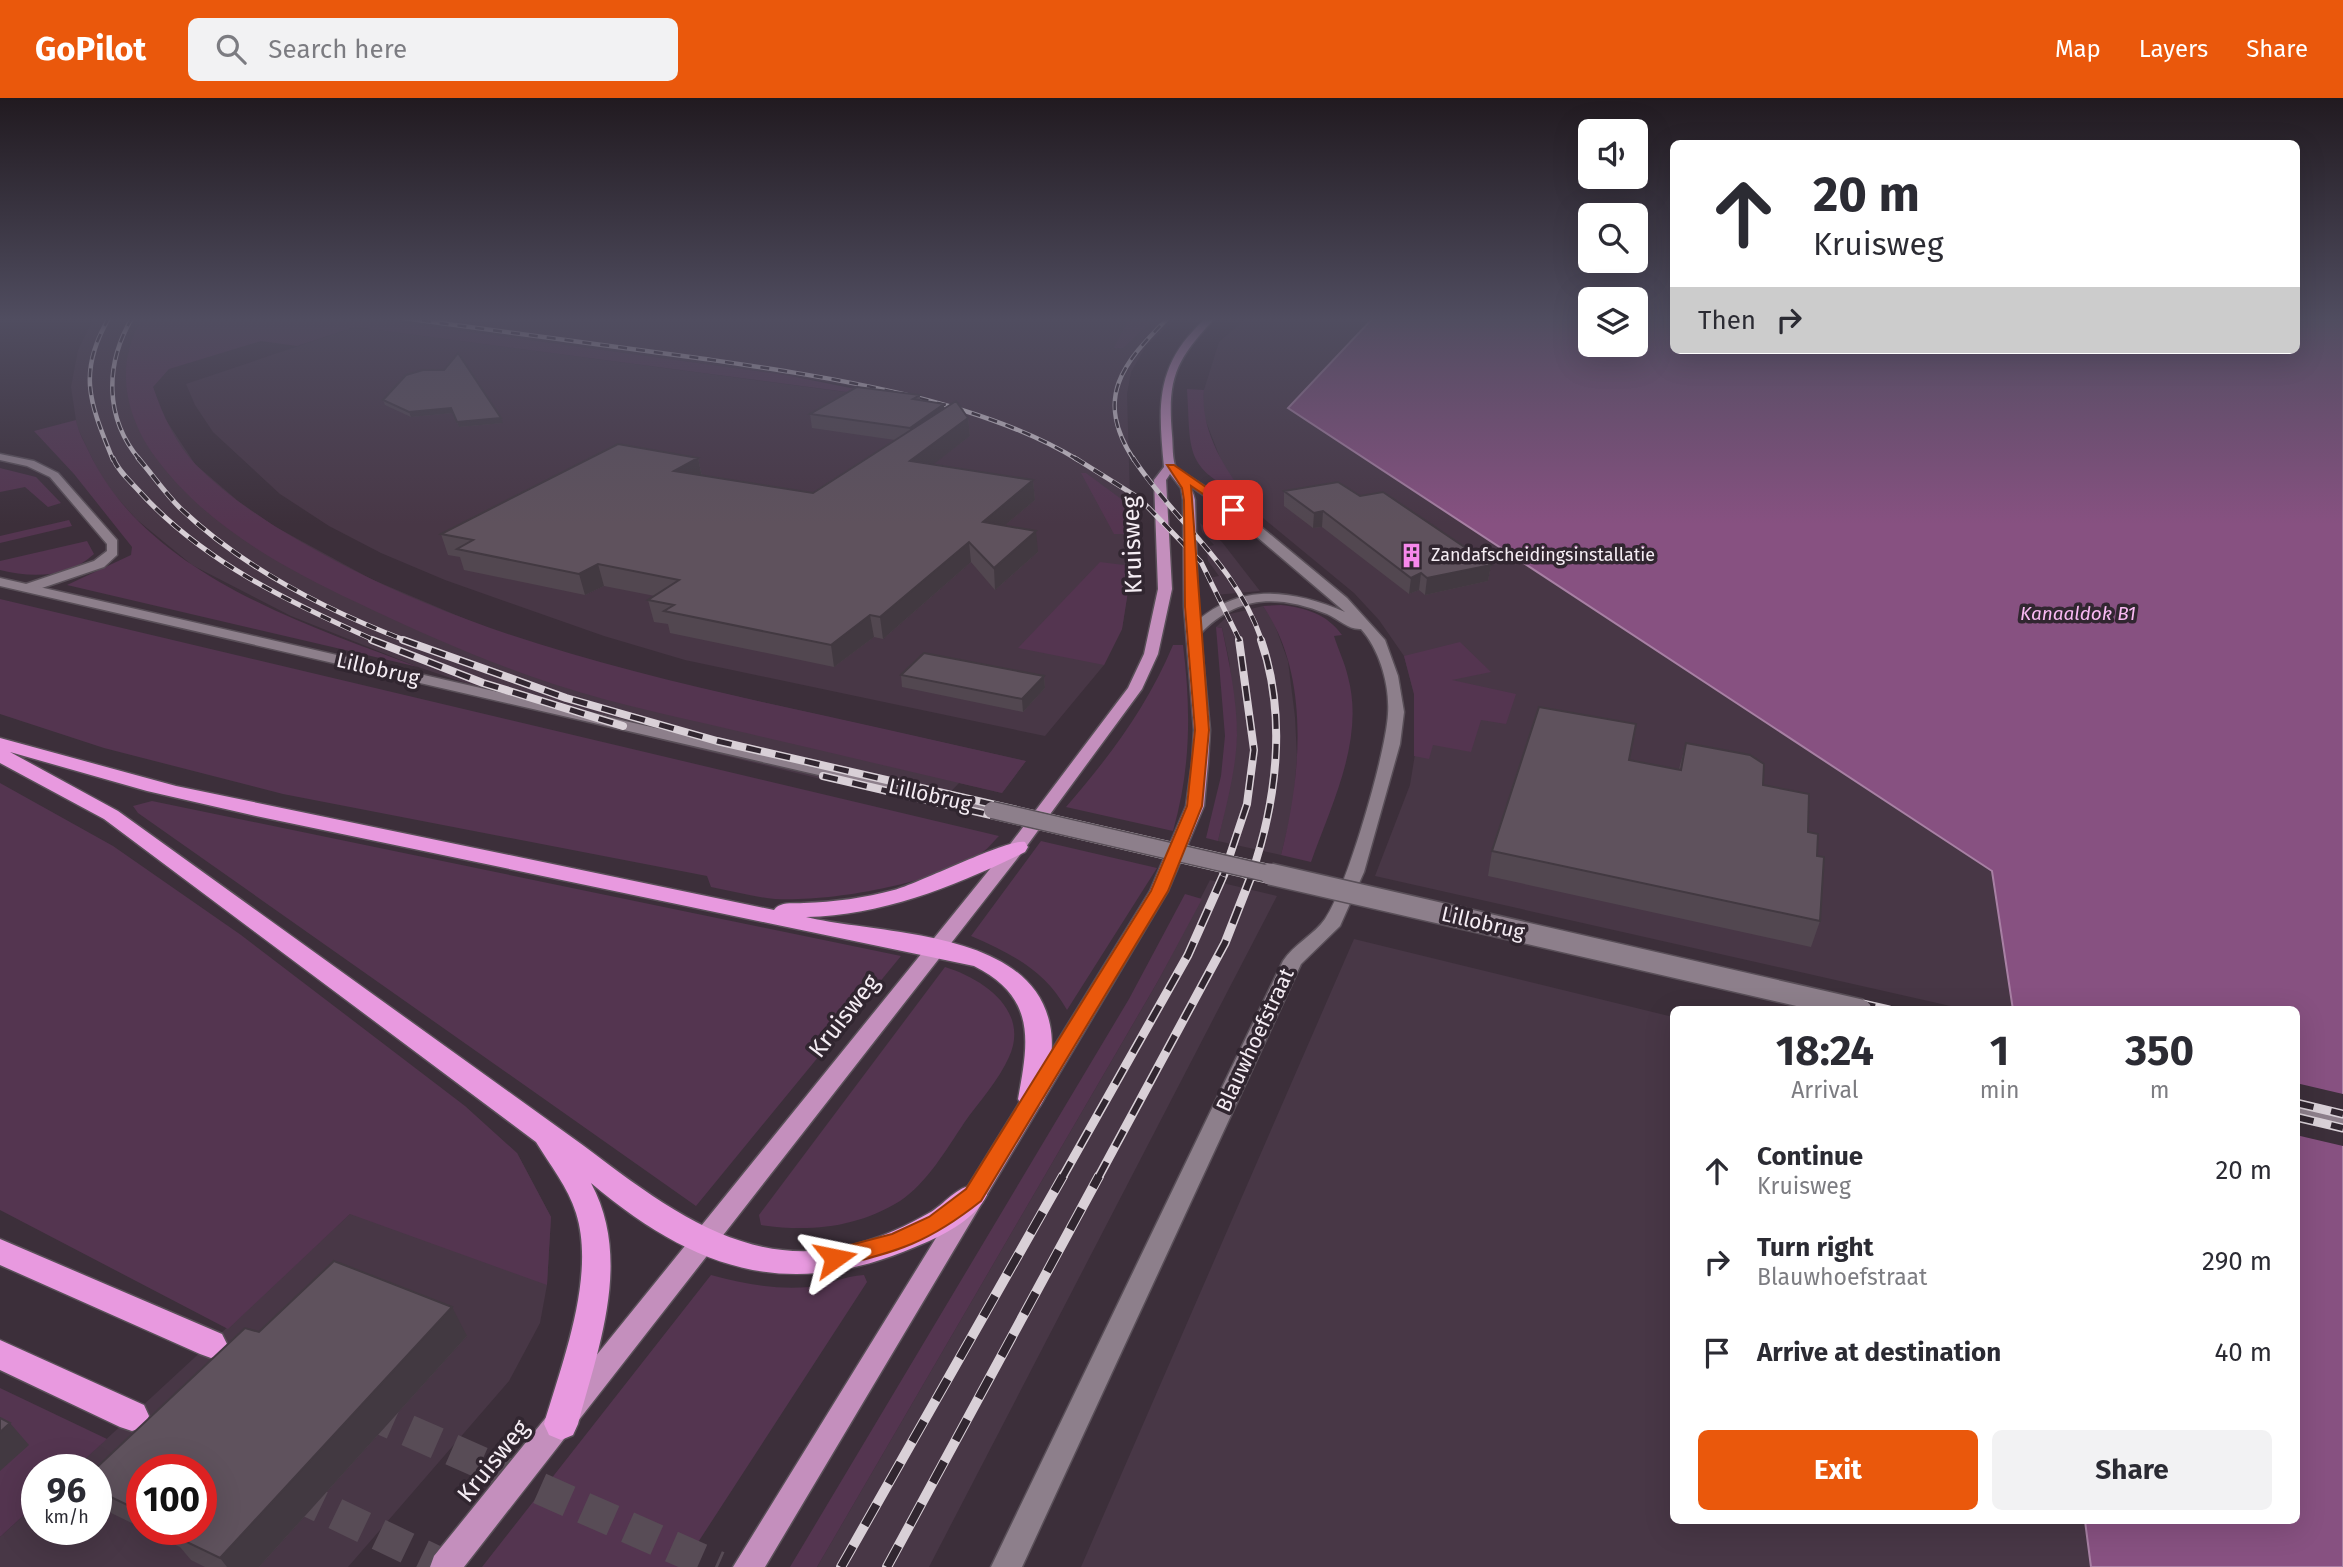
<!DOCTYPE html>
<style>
:root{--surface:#fff;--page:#f2f2f3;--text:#2b2b33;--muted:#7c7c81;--accent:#ea580c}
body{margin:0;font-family:"Fira Sans",sans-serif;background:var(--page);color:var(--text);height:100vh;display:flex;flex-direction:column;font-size:26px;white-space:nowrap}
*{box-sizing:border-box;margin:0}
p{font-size:23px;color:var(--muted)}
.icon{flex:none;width:38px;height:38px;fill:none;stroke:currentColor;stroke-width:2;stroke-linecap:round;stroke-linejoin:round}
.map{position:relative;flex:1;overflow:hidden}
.drawer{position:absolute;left:1670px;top:908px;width:630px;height:518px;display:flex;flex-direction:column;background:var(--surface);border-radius:10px;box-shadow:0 7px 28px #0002}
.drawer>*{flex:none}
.banner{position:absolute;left:1670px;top:42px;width:630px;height:214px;border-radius:10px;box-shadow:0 7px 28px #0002;background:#fff;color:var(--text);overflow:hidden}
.fabs{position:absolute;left:1578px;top:21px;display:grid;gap:14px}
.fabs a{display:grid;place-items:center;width:70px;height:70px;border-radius:10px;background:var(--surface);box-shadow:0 7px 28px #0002;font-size:35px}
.speed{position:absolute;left:21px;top:1356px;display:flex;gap:14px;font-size:35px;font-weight:700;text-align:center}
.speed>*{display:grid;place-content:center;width:91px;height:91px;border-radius:50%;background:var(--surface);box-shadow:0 7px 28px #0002;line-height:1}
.speed small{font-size:18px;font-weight:400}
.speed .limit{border:10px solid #d22;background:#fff;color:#111}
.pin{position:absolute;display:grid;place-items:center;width:60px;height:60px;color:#fff;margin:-30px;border-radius:14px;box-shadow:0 4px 10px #0006}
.me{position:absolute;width:77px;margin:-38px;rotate:78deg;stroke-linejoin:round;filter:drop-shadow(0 0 5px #0008)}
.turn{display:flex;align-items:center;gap:24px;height:147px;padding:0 28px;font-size:32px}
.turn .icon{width:91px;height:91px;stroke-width:2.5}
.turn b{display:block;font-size:49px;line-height:60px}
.then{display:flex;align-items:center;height:66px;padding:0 28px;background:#0003;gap:14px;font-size:26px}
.eta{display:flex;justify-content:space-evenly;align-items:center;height:119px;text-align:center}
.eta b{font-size:42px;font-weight:700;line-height:49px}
.button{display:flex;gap:14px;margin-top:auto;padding:14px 28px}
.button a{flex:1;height:80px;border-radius:10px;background:var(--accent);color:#fff;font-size:28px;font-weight:700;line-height:80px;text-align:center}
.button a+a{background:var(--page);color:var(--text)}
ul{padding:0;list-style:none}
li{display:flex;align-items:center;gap:21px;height:91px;padding:0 28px}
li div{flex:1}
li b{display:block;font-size:26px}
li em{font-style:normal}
header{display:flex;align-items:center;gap:42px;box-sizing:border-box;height:98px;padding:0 35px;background:var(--accent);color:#fff}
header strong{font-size:33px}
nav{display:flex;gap:38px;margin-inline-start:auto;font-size:24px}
.search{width:490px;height:63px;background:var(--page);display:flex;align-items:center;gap:18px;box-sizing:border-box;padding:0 24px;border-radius:10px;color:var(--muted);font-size:26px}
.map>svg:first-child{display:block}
.built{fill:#483746;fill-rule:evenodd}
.green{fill:#543550}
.water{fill:#875181;stroke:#a880a4;stroke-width:2}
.pier{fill:#3c2f3a}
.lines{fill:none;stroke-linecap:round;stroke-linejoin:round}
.motorway-tunnel{stroke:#584c56;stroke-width:32;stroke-dasharray:32 16;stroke-linecap:butt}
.minor-casing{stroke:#594f58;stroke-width:3}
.tertiary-casing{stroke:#594f58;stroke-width:3}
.primary-casing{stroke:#594f58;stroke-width:3}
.motorway-casing{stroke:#594f58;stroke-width:3}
.minor{fill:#8d7f8b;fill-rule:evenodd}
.tertiary{fill:#8d7f8b;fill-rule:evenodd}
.primary{fill:#c48fbd;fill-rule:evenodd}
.motorway{fill:#e899df;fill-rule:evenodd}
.rail-far4-casing{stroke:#d9d0d7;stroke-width:4.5}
.rail-far3-casing{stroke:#d9d0d7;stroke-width:5}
.rail-far2-casing{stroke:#d9d0d7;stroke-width:8}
.rail-far1-casing{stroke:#d9d0d7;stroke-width:9}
.rail-casing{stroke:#d9d0d7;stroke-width:10}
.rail-far4{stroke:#312630;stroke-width:2.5;stroke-dasharray:9;stroke-linecap:butt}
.rail-far3{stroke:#312630;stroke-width:3.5;stroke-dasharray:11;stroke-linecap:butt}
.rail-far2{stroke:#312630;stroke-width:5;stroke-dasharray:15;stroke-linecap:butt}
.rail-far1{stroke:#312630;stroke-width:6;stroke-dasharray:18;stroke-linecap:butt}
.rail{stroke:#312630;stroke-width:8;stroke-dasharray:24;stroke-linecap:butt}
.tertiary-bridge-far1-casing{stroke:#594f58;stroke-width:19;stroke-linecap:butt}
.tertiary-bridge-casing{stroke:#594f58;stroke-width:24;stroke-linecap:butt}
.tertiary-bridge-far1{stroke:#8d7f8b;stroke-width:16}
.tertiary-bridge{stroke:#8d7f8b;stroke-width:21}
.wall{fill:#524750}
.shaded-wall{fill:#423941}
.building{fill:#5f525d;stroke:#423941;stroke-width:2}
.route{fill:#ea580c;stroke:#983908;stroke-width:2}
.labels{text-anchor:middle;stroke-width:7;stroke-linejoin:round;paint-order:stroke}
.far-poi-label{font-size:18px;fill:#f5edf4;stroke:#312630;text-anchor:start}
.far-water-label{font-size:19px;font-style:italic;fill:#fabaf3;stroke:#312630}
.street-label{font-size:21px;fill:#f5edf4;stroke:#312630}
.near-street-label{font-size:24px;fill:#f5edf4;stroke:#312630}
</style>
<header>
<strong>GoPilot</strong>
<div class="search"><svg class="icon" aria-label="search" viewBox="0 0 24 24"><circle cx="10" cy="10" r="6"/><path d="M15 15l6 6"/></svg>Search here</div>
<nav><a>Map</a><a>Layers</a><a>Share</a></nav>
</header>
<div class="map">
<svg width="2343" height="1469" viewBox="0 0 2343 1469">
<rect width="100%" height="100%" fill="#3c2f3a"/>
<!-- built -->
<path class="built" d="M94,220H167L153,289L162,316L195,366L238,403L274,428L371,481L489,531L628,574L1026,663L1002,695L959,685L936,709L573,621L418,569L291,518L192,467L136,421L104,385L77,329L71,289L78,252Z
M369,220H1176L1146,248L1131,274L1127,296L1132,468L1122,531L1104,567L1045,638L685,562L604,538L445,482L381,455L329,428L280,396L213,334L195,307L186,286L355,229L906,302L875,292L786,277Z
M1246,220H1373L1289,310L1993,773L2013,912H1968L1375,778L1410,687L1416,650L1414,596L1404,558L1379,522L1354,495L1263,420L1224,370L1202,313L1204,292L1219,244Z
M1200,425L1222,444L1260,493L1215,497L1209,489V480L1219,478L1208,463L1206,449L1214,447L1202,434Z
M1263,508L1273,522L1288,563L1295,619L1297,659L1293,709L1281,757L1218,743L1232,677L1237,637L1229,562L1222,530L1216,529L1230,516Z
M1210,782L1277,798L929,1469H817L1158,883Z
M1354,841L1673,919V1423H2085L2091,1469H1081Z
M517,1055L551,1119L547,1187L540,1225L509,1283L348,1469H0V1439L37,1405V1432H96V1372H73L350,1116ZM142,1372H201V1432H142Z"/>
<!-- green -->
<path class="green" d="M143,220H369L786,277L915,303L355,229L297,248L261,243L169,271L153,289C163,317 175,345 196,367C239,410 292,440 345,468C477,536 618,571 762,604C850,623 938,643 1026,663L1002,695C912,674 823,653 733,632C665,616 596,602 530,578C471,557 412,531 356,504C280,468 203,426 153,356C125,316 114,264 143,220Z
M1129,220H1156L1123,250H1114Z
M1187,291L1204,292C1200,330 1222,367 1245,397C1183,371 1191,352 1187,291Z
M76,322C78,334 85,345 90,356C147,475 303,526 418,569L67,487L131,457L132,449L74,376L34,333Z
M0,370L36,379L61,405L48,409L25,389L0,394Z
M1081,375H1086L1132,409L1131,436H1114Z
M69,422L72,428L0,445V438Z
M87,443L94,456C68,480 32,480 0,472V463Z
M1100,464L1132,468L1122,531L1104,567L1018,550Z
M0,501L999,738C993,744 987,752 980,756C934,786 829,804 775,801C754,799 732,793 711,789L707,778L283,696L104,650L0,616Z
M1281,507C1306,510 1327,516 1342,537L1334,538C1338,551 1345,565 1348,579C1365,642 1331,707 1311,764L1281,757C1301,679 1311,578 1263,508Z
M1216,529L1222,530C1229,564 1237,601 1237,637C1236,673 1226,708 1218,743L1206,740L1221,678L1225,638Z
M1460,544L1491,574L1452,582L1516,596L1506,626L1481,622L1471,654L1433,647L1429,661L1414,658V596L1404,558Z
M1173,547H1183C1191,611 1191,670 1173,733L1066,709C1110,658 1147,609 1173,547Z
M0,685L113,748L241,837L465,1008L517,1055L551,1119L547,1187L350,1116L228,1231L0,1112Z
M152,703L901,858L696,1108L138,715L133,708Z
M1041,743L1157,770L1067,912C1045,872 1012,856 971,838Z
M1185,796L1202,801L1158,883L817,1469H790L1129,901Z
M945,869C984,881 1030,913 1009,959C999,982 978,1005 964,1025C946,1052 927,1085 900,1103C856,1130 810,1134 761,1127L759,1117Z
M711,1177C744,1186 775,1192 810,1189C828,1187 844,1178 864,1177L867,1184L682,1469H482Z
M0,1290L107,1341L73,1372H37V1405L0,1439Z"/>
<!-- water -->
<path class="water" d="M1373,220H1591V247H1636V220H1673V252H2296V220H2343V1469H2091L2085,1423H2296V912H2013L1992,773L1288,310Z"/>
<!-- pier -->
<path class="pier" d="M2296,985L2343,996V1048L2296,1037Z"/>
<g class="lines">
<!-- motorway-tunnel -->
<path class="motorway-tunnel" d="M364,1313L718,1469
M292,1395L447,1469"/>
<defs>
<path id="minor" d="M0,356L34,363L58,375L117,442V457L104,469L33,493H23V487L94,463L107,453V446L50,379L27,368L0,362Z
M1170,366L1237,409L1347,500L1385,542L1398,578L1404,614L1400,646L1364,774L1340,828L1301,866L1022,1469H991L1283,863C1294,846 1314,837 1325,821C1347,790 1386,655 1388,616C1390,588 1380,552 1361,531C1349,532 1338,521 1327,516C1278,496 1236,497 1199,537H1189V531C1234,484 1289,490 1345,514L1229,415L1166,371L1164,369Z"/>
<path id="tertiary" d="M0,480L992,707L1001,712L992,717L0,488Z
M2296,1004L2343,1014V1032L2296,1020Z"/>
<path id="primary" d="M1206,220H1215C1176,262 1167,279 1172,337C1173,347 1172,361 1176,370C1183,382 1192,387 1195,402L1198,509L1210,632L1208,665L1204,708L1168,793L765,1469H733L1150,793L1186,708L1192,665L1194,632L1184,509L1183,402L1181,390L1170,376L1166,382L1172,491L1158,556L1142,591L1023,753L464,1469H430L434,1458L1011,745L1128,590L1144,556L1158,491L1154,382L1164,369C1158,306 1155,266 1206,220Z"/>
<path id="motorway" d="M0,640L176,688L774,812C780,803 794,806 804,805C834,804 865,800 894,792C920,785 1008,740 1025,744L1028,749L1025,754C955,788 884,817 806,819C881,837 1031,831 1050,927C1055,951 1049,977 1044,1001L1040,1008L1031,1011L1022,1008L1018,1001C1029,942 1036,899 974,868L256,718L147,693L10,654L118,713L584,1048C697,1134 787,1197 929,1115C947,1105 961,1081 983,1089L987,1097C974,1123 940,1139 915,1149C787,1204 693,1171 591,1085C632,1161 599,1248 578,1326L573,1337L561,1342L549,1337L544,1326C562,1265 596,1178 576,1115C568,1089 550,1067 536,1044L104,721L0,665Z
M0,1141L222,1236L227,1246L222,1256L211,1260L200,1256L0,1167Z
M0,1242L144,1307L149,1318L144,1329L132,1333L120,1329L0,1272Z"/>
</defs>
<!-- minor casing -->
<use href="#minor" class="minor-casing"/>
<!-- tertiary casing -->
<use href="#tertiary" class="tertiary-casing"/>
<!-- primary casing -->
<use href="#primary" class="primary-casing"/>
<!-- motorway casing -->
<use href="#motorway" class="motorway-casing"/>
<!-- minor -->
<use href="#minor" class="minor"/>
<!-- tertiary -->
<use href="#tertiary" class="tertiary"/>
<!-- primary -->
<use href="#primary" class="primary"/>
<!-- motorway -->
<use href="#motorway" class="motorway"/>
<defs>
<path id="rail-far4" d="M109,220C76,276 91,307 113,362
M132,220C105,266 104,320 140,362
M404,220C504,234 605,247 705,261C821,278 977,300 1078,362
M1134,362C1093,300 1123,265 1168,220"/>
<path id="rail-far3" d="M113,360C118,373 130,383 139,393C203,464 291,505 376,543
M138,360C152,376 165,395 180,410C242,469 328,513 407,543
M1075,360L1139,400L1201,464L1240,543
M1133,360C1177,427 1234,463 1262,543"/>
<path id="rail-far2" d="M372,542L483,585L623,628
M403,542L566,600L717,643L1304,778
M823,678L1253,778
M1223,778L1247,706L1254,652L1239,542
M1251,778C1277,703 1287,618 1261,542"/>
<path id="rail-far1" d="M1245,776L1832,912
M1296,776L1889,912
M2296,1005L2343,1016
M2296,1019L2343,1030
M1062,1080L1188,857L1224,776
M1098,1080L1225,845L1252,776"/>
<path id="rail" d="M841,1469L1063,1078
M887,1469L1099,1078"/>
</defs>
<!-- rail-far4 casing -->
<use href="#rail-far4" class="rail-far4-casing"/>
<!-- rail-far3 casing -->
<use href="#rail-far3" class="rail-far3-casing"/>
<!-- rail-far2 casing -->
<use href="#rail-far2" class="rail-far2-casing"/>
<!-- rail-far1 casing -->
<use href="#rail-far1" class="rail-far1-casing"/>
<!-- rail casing -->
<use href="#rail" class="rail-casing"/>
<!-- rail-far4 -->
<use href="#rail-far4" class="rail-far4"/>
<!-- rail-far3 -->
<use href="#rail-far3" class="rail-far3"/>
<!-- rail-far2 -->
<use href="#rail-far2" class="rail-far2"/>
<!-- rail-far1 -->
<use href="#rail-far1" class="rail-far1"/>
<!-- rail -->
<use href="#rail" class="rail"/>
<defs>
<path id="tertiary-bridge-far1" d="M992,712L1278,778"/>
<path id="tertiary-bridge" d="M1270,776L1861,912"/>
</defs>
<!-- tertiary-bridge-far1 casing -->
<use href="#tertiary-bridge-far1" class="tertiary-bridge-far1-casing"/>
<!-- tertiary-bridge casing -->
<use href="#tertiary-bridge" class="tertiary-bridge-casing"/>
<!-- tertiary-bridge-far1 -->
<use href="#tertiary-bridge-far1" class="tertiary-bridge-far1"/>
<!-- tertiary-bridge -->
<use href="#tertiary-bridge" class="tertiary-bridge"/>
</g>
<!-- wall -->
<path class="wall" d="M423,272L503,325L459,329L453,315L411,319L385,307L383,302Z
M920,297V302L944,306V311L968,320L970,338L932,367L1033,382L1035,402L1004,428L1038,454L995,492L971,464L883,541L874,539L834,569L670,535L668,526L654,524L648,502L655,498L604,488L585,497L464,472L460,459L448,457L441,436L698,360L702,378L813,395L895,342L812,330L810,316Z
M1284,393L1491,467L1488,483L1425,497L1419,492L1409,496L1322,429L1313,430L1284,408Z
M901,577L1044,578L1045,590L1023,614L902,589Z
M1686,645L1763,687L1808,734L1817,758L1820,823L1811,849L1488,778L1492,753L1629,662L1679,671Z
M259,1234L467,1238L259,1469H205L191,1462L180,1449L144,1432H201L142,1372V1430L105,1412L96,1402V1372Z"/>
<!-- shaded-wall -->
<path class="shaded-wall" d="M944,306L945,320L912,345L910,330Z
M451,310L453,315L411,319L409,314Z
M501,320L503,325L459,329L457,324Z
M968,320L970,338L912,383L910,363Z
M698,360L702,379L674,373Z
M1033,382L1035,402L984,445L983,424Z
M1323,413L1322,429L1313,430L1314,415Z
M1036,433L1038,454L995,492L994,470Z
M969,444L971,464L883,541L880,519Z
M598,466L604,488L585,497L579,476Z
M1491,467L1488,483L1425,497L1427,480Z
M1421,475L1419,492L1409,496L1411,480Z
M870,517L874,539L834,569L831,547Z
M1044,578L1045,590L1023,614L1022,601Z
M452,1209L467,1238L259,1469H227L220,1460Z
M10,1325L29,1347L0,1373V1334Z"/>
<!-- building -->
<path class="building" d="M458,255L501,320L457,324L451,310L409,314L383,302L406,277L423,272H444Z
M857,289L920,297L913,301L944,306L910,330L810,316Z
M956,303L968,320L910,363L1033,382L983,424L1036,433L994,470L969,444L880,519L870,517L831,547L664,513L674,507L648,502L679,482L598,466L579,476L457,451L473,442L441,436L618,346L698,360L674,373L813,395Z
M1338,384L1360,398L1383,394L1491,467L1427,480L1421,475L1411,480L1323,413L1314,415L1284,393Z
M924,555L1044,578L1022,601L901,577Z
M1539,609L1636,626L1629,662L1681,672L1686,645L1750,657L1764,666L1763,687L1809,696L1808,734L1818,736L1817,758L1824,759L1820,823L1492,753Z
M334,1163L452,1209L220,1460L168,1435L171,1432H201V1372H142V1414L96,1392V1372H94L245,1230L259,1234Z
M0,1320L10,1325L0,1334Z"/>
<!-- sky -->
<linearGradient id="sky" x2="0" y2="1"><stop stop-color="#211a20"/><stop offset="0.52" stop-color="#504d60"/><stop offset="1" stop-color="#504d60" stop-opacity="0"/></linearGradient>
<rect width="2343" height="426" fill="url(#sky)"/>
<!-- route -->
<path class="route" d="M1167,367H1174L1239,412L1230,414L1191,388L1209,632L1202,708L1168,793L981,1103C928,1145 899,1153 835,1169L827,1166L824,1160L827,1153L892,1136L929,1119L966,1091L1151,793L1187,708L1195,632L1185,509L1184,402L1182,390Z"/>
<!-- icons -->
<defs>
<symbol id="building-bare" viewBox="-9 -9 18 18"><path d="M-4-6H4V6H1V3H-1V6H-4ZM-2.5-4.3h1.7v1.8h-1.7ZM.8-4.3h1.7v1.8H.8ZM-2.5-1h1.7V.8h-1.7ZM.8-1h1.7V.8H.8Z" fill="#f788ec" stroke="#312630" stroke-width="2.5" paint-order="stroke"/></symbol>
</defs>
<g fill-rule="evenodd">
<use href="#building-bare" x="1394" y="440" width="35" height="35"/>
</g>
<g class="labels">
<!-- far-poi labels -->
<g class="far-poi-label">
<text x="1431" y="463">Zandafscheidingsinstallatie</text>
</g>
<!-- far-water labels -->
<g class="far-water-label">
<text x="2078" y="522">Kanaaldok B1</text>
</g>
<!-- street labels -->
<g class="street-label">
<text transform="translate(378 571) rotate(13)" y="7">Lillobrug</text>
<text transform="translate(930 697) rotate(13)" y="7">Lillobrug</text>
<text transform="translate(1483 825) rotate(13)" y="7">Lillobrug</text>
<text transform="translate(1255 942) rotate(-65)" y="7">Blauwhoefstraat</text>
</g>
<!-- near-street labels -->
<g class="near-street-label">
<text transform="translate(1132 447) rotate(-92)" y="8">Kruisweg</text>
<text transform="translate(844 918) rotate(-52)" y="8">Kruisweg</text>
<text transform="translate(493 1363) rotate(-51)" y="8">Kruisweg</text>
</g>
</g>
</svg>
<div class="fabs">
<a><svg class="icon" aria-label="sound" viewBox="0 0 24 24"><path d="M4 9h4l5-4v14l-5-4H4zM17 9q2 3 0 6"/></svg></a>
<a><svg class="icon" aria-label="search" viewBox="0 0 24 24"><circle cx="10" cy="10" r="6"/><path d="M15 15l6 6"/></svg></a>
<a><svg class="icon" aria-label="layers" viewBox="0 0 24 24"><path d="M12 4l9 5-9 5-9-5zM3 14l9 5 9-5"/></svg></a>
</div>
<div class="speed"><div>96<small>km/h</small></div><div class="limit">100</div></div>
<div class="pin" style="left:1233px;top:412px;background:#d93025"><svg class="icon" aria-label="arrive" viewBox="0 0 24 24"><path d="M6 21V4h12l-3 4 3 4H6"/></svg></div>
<svg class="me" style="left:835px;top:1160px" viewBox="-20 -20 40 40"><path d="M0-17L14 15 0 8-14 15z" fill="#ea580c" stroke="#fff" stroke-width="4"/></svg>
<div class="banner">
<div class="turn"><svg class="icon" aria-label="ahead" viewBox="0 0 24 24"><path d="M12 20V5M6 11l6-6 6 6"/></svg><div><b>20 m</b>Kruisweg</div></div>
<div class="then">Then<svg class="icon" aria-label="right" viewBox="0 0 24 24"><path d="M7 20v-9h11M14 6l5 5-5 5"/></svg></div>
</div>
<section class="drawer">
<div class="eta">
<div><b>18:24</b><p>Arrival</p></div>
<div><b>1</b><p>min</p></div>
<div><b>350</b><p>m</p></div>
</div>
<ul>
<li><svg class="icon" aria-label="ahead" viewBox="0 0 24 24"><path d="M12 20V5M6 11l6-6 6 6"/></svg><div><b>Continue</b><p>Kruisweg</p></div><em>20 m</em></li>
<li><svg class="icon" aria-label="right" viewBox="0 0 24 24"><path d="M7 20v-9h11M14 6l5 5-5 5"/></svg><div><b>Turn right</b><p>Blauwhoefstraat</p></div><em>290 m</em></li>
<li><svg class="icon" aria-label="arrive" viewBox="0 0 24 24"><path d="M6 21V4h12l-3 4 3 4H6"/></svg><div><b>Arrive at destination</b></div><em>40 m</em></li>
</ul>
<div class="button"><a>Exit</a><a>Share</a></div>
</section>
</div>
